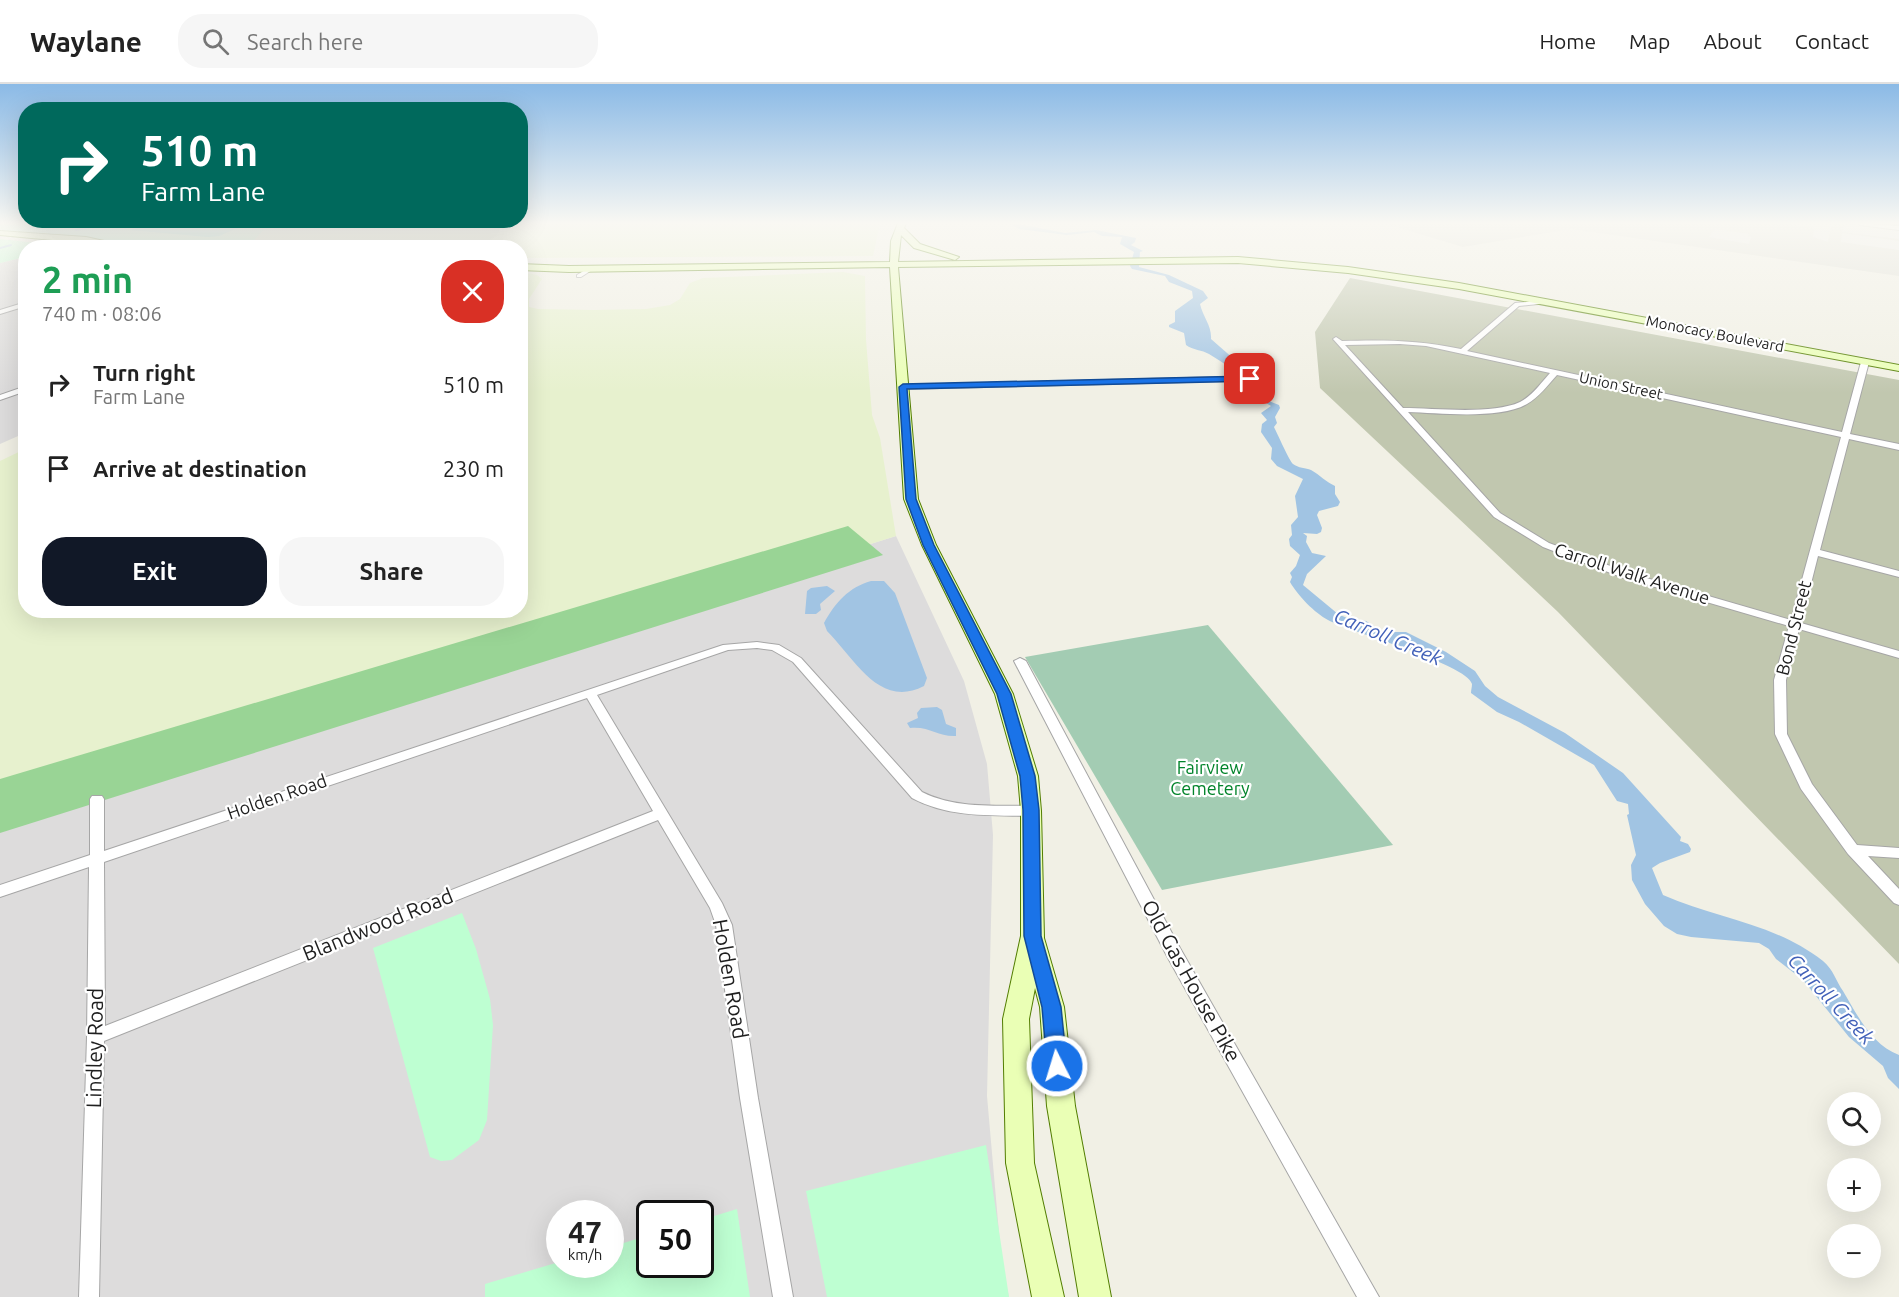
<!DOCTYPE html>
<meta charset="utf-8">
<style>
:root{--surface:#fff;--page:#f6f6f6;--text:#222;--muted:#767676;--line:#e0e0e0;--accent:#111827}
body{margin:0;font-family:Ubuntu,sans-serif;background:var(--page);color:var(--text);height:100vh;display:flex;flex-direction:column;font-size:22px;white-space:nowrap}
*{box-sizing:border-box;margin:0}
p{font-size:20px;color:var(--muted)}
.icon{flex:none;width:33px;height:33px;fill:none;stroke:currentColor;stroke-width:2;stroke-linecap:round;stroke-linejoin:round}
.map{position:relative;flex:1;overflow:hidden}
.sheet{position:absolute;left:18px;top:156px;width:510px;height:378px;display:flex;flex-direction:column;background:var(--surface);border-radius:24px;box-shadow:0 6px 24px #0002}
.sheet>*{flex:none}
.guide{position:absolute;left:18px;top:18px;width:510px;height:126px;border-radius:24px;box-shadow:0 6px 24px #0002;background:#00695c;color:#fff;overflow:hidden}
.controls{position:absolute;left:1827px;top:1008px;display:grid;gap:12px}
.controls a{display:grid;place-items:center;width:54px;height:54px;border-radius:50%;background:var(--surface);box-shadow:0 6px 24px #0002;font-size:30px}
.speed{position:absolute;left:546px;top:1116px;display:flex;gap:12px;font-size:30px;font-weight:700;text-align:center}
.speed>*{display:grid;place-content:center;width:78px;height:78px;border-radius:50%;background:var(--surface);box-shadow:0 6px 24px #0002;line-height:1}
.speed small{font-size:15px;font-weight:400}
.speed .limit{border:3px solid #111;border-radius:9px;background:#fff;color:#111}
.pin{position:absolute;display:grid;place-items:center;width:51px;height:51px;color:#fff;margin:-26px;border-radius:12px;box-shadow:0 3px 9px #0006}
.me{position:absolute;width:66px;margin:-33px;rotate:355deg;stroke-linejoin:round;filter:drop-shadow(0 0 4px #0008)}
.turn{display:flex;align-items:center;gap:21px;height:126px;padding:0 24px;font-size:27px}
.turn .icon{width:78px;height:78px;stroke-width:2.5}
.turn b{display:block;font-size:42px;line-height:51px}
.round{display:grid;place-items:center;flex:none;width:63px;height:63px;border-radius:24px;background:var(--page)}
.headline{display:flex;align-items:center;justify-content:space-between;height:102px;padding:0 24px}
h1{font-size:36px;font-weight:700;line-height:45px;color:#1e9e55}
.button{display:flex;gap:12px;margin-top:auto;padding:12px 24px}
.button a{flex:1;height:69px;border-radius:24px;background:var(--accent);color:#fff;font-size:24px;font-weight:700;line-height:69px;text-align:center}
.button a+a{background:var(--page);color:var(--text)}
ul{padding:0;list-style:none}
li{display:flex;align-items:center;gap:18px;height:84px;padding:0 24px}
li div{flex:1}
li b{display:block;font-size:22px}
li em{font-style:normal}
header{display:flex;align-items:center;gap:36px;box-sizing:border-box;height:84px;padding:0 30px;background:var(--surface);border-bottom:2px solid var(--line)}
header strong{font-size:28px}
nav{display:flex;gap:33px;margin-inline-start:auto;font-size:21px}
.search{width:420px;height:54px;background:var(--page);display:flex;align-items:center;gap:15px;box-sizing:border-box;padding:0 21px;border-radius:24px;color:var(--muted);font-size:22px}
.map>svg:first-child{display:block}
.residential{fill:#dddcdc;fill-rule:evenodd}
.airport{fill:#dfdfd6}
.construction{fill:#c1c7af}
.farmland{fill:#e7f1ce}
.forest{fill:#99d495}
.cemetery{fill:#a3ccb3}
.park{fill:#beffd2}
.pitch{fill:#7be7d7}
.parking{fill:#ebebeb}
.water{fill:#a1c4e3}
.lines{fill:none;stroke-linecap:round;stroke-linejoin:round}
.stream{stroke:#a1c4e3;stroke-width:2}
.street-casing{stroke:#a6a6a6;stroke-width:2}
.secondary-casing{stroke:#527d00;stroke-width:2}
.street{fill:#fff;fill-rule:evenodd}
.secondary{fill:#eaffb5;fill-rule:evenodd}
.route{fill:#1a73e8;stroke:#114b97;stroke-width:1.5}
.labels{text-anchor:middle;stroke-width:4.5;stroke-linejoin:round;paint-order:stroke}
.far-street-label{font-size:15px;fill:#1f1f1f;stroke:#fff}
.street-label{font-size:18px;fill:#1f1f1f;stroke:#fff}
.park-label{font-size:18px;fill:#02842b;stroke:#fff}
.water-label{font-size:20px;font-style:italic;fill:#4261b9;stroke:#fff}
.near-street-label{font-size:21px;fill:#1f1f1f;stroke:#fff}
</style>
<header>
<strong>Waylane</strong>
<div class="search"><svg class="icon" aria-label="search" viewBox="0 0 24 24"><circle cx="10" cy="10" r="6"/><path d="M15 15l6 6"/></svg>Search here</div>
<nav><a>Home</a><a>Map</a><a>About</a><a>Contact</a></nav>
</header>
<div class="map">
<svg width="1899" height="1213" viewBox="0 0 1899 1213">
<rect width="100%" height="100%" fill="#f1f0e5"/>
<!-- residential -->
<path class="residential" d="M25,173V349L0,360V179Z
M896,452L964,597L987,680L993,751L987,1012L1002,1183L1009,1213H0V732ZM560,1130H610V1180H560ZM650,1130H700V1180H650Z"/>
<!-- airport -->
<path class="airport" d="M1383,139H1899V192L1571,145L1463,163Z"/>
<!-- construction -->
<path class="construction" d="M1350,194L1899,296V880L1558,528L1320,304L1315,248Z"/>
<!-- farmland -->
<path class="farmland" d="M269,139H880L873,172L521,174L520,164H246Z
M521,188L537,191L542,195L529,215V223L538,225L594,226L646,225L670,221L680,215L690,199L703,194L843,188L865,192L866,256L872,331L880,354L896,452L0,732V377L25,365L26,526H520Z"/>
<!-- forest -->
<path class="forest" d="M848,442L883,471L0,749V695Z"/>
<!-- cemetery -->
<path class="cemetery" d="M1208,541L1393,761L1162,806L1025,573Z"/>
<!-- park -->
<path class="park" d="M0,139H270L247,164L118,163L76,157L62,151L0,148Z
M0,155L65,162L26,164L25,173L0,179Z
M462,829L476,865L490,915L493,941L487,1036L479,1056L452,1076L441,1077L430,1073L373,864Z
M986,1061L1009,1213H827L806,1107Z
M737,1125L750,1213H485V1200L559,1178L560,1180H610L611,1163L649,1151L650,1180H700L701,1136Z"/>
<!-- pitch -->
<path class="pitch" d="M156,139H249L219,152L208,153L130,146Z"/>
<!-- parking -->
<path class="parking" d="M1780,139H1832L1828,158L1813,153L1814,144Z
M1844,140L1899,147V155L1842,148Z
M1715,145L1749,150L1748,152L1751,153L1749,160L1709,153Z
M1842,149L1899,157V166L1841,158Z"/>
<!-- water -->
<path class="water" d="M1014,139L1065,149L1096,146L1136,154L1135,158L1131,161L1143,167L1140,168L1139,183L1169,191L1203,207L1208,214L1200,220C1203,233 1212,242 1211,255L1259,297L1269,317L1279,321L1280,324L1275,333L1277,339L1274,343C1277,349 1290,378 1293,380C1298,384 1306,384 1311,386C1320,391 1326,398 1335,402V410L1340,418L1338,422L1319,427L1317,431L1322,444L1321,448L1317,450L1303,449L1307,452L1306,458L1312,469L1326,472L1307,490L1303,501L1338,530L1347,534L1366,537L1384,548H1406L1446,568L1475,587L1485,602L1498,613L1565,649L1623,689L1681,753L1680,757L1688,760L1691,765L1690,768L1660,779L1652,784L1663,811C1717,835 1772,838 1823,877C1833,885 1836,897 1843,907C1857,931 1872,961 1899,971V1005L1888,994L1883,982L1849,953L1803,896L1776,875L1769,865L1759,859L1691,853L1677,850L1664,842L1645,820L1632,796L1631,781L1636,771L1627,731L1629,730L1628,720L1617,717L1594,681L1519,638L1497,628L1471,609C1471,606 1472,603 1472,600C1467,580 1350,548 1328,536C1315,529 1298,512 1290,498L1292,493L1290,489L1296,482L1300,471L1290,462L1289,455L1292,451L1291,441L1298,433L1295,412L1303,395L1277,382L1271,375L1272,364L1261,348L1262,340L1267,336L1261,329L1271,322C1259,314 1246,313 1245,297C1234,285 1222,278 1209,270C1202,266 1193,266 1186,261L1184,249L1169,243V241L1175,238V227L1193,214L1192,207L1169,198L1165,192L1132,185L1130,182L1134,168L1120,160L1122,153L1102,152L1094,148L1067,151L1019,145L1012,141Z
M871,497H884L895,509L927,594L924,602C879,625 855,575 827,547L824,539C835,519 849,503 871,497Z
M827,502L835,507L820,520L821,526L816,530H805L807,507L811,504Z
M937,623L942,626L946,640L956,644V652C938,653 930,642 910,644L907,639L918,634L917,629L921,624Z"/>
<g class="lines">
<!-- stream -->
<path class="stream" d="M76,146L117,139
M0,164L11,161"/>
<defs>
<path id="street" d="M1858,139L1899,142V146L1860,141Z
M590,183L595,184L581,193H577V191Z
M1546,216L1549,218L1548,219L1519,222L1467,267L1842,348L1861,278L1865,276L1869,278L1850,350L1899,360V366L1849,355L1820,466L1899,487V493L1818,472L1801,539L1899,567V574L1799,545L1786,596L1787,650L1812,700L1857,761L1899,764V774L1868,772L1899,805V821L1894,819L1848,770L1801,705L1775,650L1774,596L1789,542L1621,493L1543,463L1494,433L1333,255L1336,253L1342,257C1386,256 1417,256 1461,265L1515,219ZM1400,260L1426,262L1550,289C1541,299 1532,312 1520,318C1492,331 1434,324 1403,324L1345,261ZM1557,291L1841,353L1791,536L1629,489L1549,459L1500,429L1408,328C1439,329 1500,336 1527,320C1539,313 1548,301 1557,291Z
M26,218V222L0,230V226Z
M1264,292H1267V296L903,305L899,303L903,301Z
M26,302V307L0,316V311Z
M757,558L779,561L801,574L922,708C956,725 994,721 1031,722L1036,724L1038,727L1036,730L1031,732C990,731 950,734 912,714L793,578L772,566L757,564L728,566L597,611L722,819L732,841L758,1014L793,1213H773L740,1014L716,841L710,824L658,736L104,957L99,1213H79L87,953L89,783L0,813V801L90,771V715L92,712H102L104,715V767L723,561ZM587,614L653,727L105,942L104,778Z
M1020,574L1026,577L1180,864L1379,1213H1357L1168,874L1014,577Z"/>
<path id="secondary" d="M898,139H906L904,144L920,160L959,173L955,176L914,164L901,151L898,178L1238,173L1348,183L1459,199L1899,281V287L1459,205L1348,189L1238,179L898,183L918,415L936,461L1013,610L1038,692L1041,727L1044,854L1064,923L1075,1022L1111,1213H1079L1047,1022L1040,923L1035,904L1029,935L1034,1079L1064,1213H1032L1006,1079L1003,935L1021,852V727L1018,692L995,610L922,461L904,415L890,183L569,188L520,186V180L569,182L890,178L891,157Z
M0,147L86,153L136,164L0,151Z"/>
</defs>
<!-- street casing -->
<use href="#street" class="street-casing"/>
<!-- secondary casing -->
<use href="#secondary" class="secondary-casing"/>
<!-- street -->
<use href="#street" class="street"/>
<!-- secondary -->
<use href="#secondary" class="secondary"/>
</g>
<!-- sky -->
<linearGradient id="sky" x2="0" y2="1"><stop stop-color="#8bbae6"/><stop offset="0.45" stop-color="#f9f8f3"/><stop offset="1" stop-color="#f9f8f3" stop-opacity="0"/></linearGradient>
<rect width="1899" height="309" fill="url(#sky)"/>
<!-- route -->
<path class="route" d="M1250,292L1253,293V297L907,305L916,415L934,461L1011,610L1035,692L1039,726L1041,852L1061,923L1067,982L1064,989L1057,991L1050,989L1047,982L1042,923L1024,852L1023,726L1020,692L997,610L923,461L906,415L899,303L903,300Z"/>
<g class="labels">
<!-- far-street labels -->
<g class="far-street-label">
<text transform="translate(1715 250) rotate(11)" y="5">Monocacy Boulevard</text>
<text transform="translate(1621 302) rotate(12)" y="5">Union Street</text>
</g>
<!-- street labels -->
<g class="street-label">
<text transform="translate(1632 490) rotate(18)" y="6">Carroll Walk Avenue</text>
<text transform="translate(1794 544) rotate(-76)" y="6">Bond Street</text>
<text transform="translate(277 713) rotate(-19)" y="6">Holden Road</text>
</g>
<!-- park labels -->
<g class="park-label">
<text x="1210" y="690">Fairview<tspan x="1210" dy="21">Cemetery</tspan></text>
</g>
<!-- water labels -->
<g class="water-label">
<text transform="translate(1388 553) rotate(23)" y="7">Carroll Creek</text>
<text transform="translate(1831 915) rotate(47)" y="7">Carroll Creek</text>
</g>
<!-- near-street labels -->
<g class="near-street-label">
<text transform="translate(378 841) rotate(-22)" y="7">Blandwood Road</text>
<text transform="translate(730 895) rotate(80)" y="7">Holden Road</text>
<text transform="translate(1191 897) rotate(61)" y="7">Old Gas House Pike</text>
<text transform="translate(95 964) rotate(-89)" y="7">Lindley Road</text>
</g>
</g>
</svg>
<div class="controls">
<a><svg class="icon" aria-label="search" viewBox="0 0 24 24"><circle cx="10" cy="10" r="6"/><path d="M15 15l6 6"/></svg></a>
<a>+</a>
<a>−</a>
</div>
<div class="speed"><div>47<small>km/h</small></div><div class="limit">50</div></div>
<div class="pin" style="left:1250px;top:295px;background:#d93025"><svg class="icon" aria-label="arrive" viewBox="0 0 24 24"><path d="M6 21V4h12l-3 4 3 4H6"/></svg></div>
<svg class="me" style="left:1057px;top:982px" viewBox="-20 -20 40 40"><circle r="17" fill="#1a73e8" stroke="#fff" stroke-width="3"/><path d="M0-11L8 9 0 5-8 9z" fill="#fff"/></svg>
<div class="guide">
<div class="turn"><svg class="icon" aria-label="right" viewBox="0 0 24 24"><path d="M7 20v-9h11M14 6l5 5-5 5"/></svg><div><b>510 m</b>Farm Lane</div></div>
</div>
<section class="sheet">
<div class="headline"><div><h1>2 min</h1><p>740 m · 08:06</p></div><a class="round" style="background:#d93025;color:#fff"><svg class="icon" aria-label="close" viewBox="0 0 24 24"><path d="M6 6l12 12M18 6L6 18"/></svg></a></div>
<ul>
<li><svg class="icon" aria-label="right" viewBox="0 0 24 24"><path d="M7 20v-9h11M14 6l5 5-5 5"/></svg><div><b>Turn right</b><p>Farm Lane</p></div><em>510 m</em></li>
<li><svg class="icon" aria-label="arrive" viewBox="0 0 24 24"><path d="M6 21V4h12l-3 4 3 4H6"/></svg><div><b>Arrive at destination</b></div><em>230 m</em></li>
</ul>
<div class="button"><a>Exit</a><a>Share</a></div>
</section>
</div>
